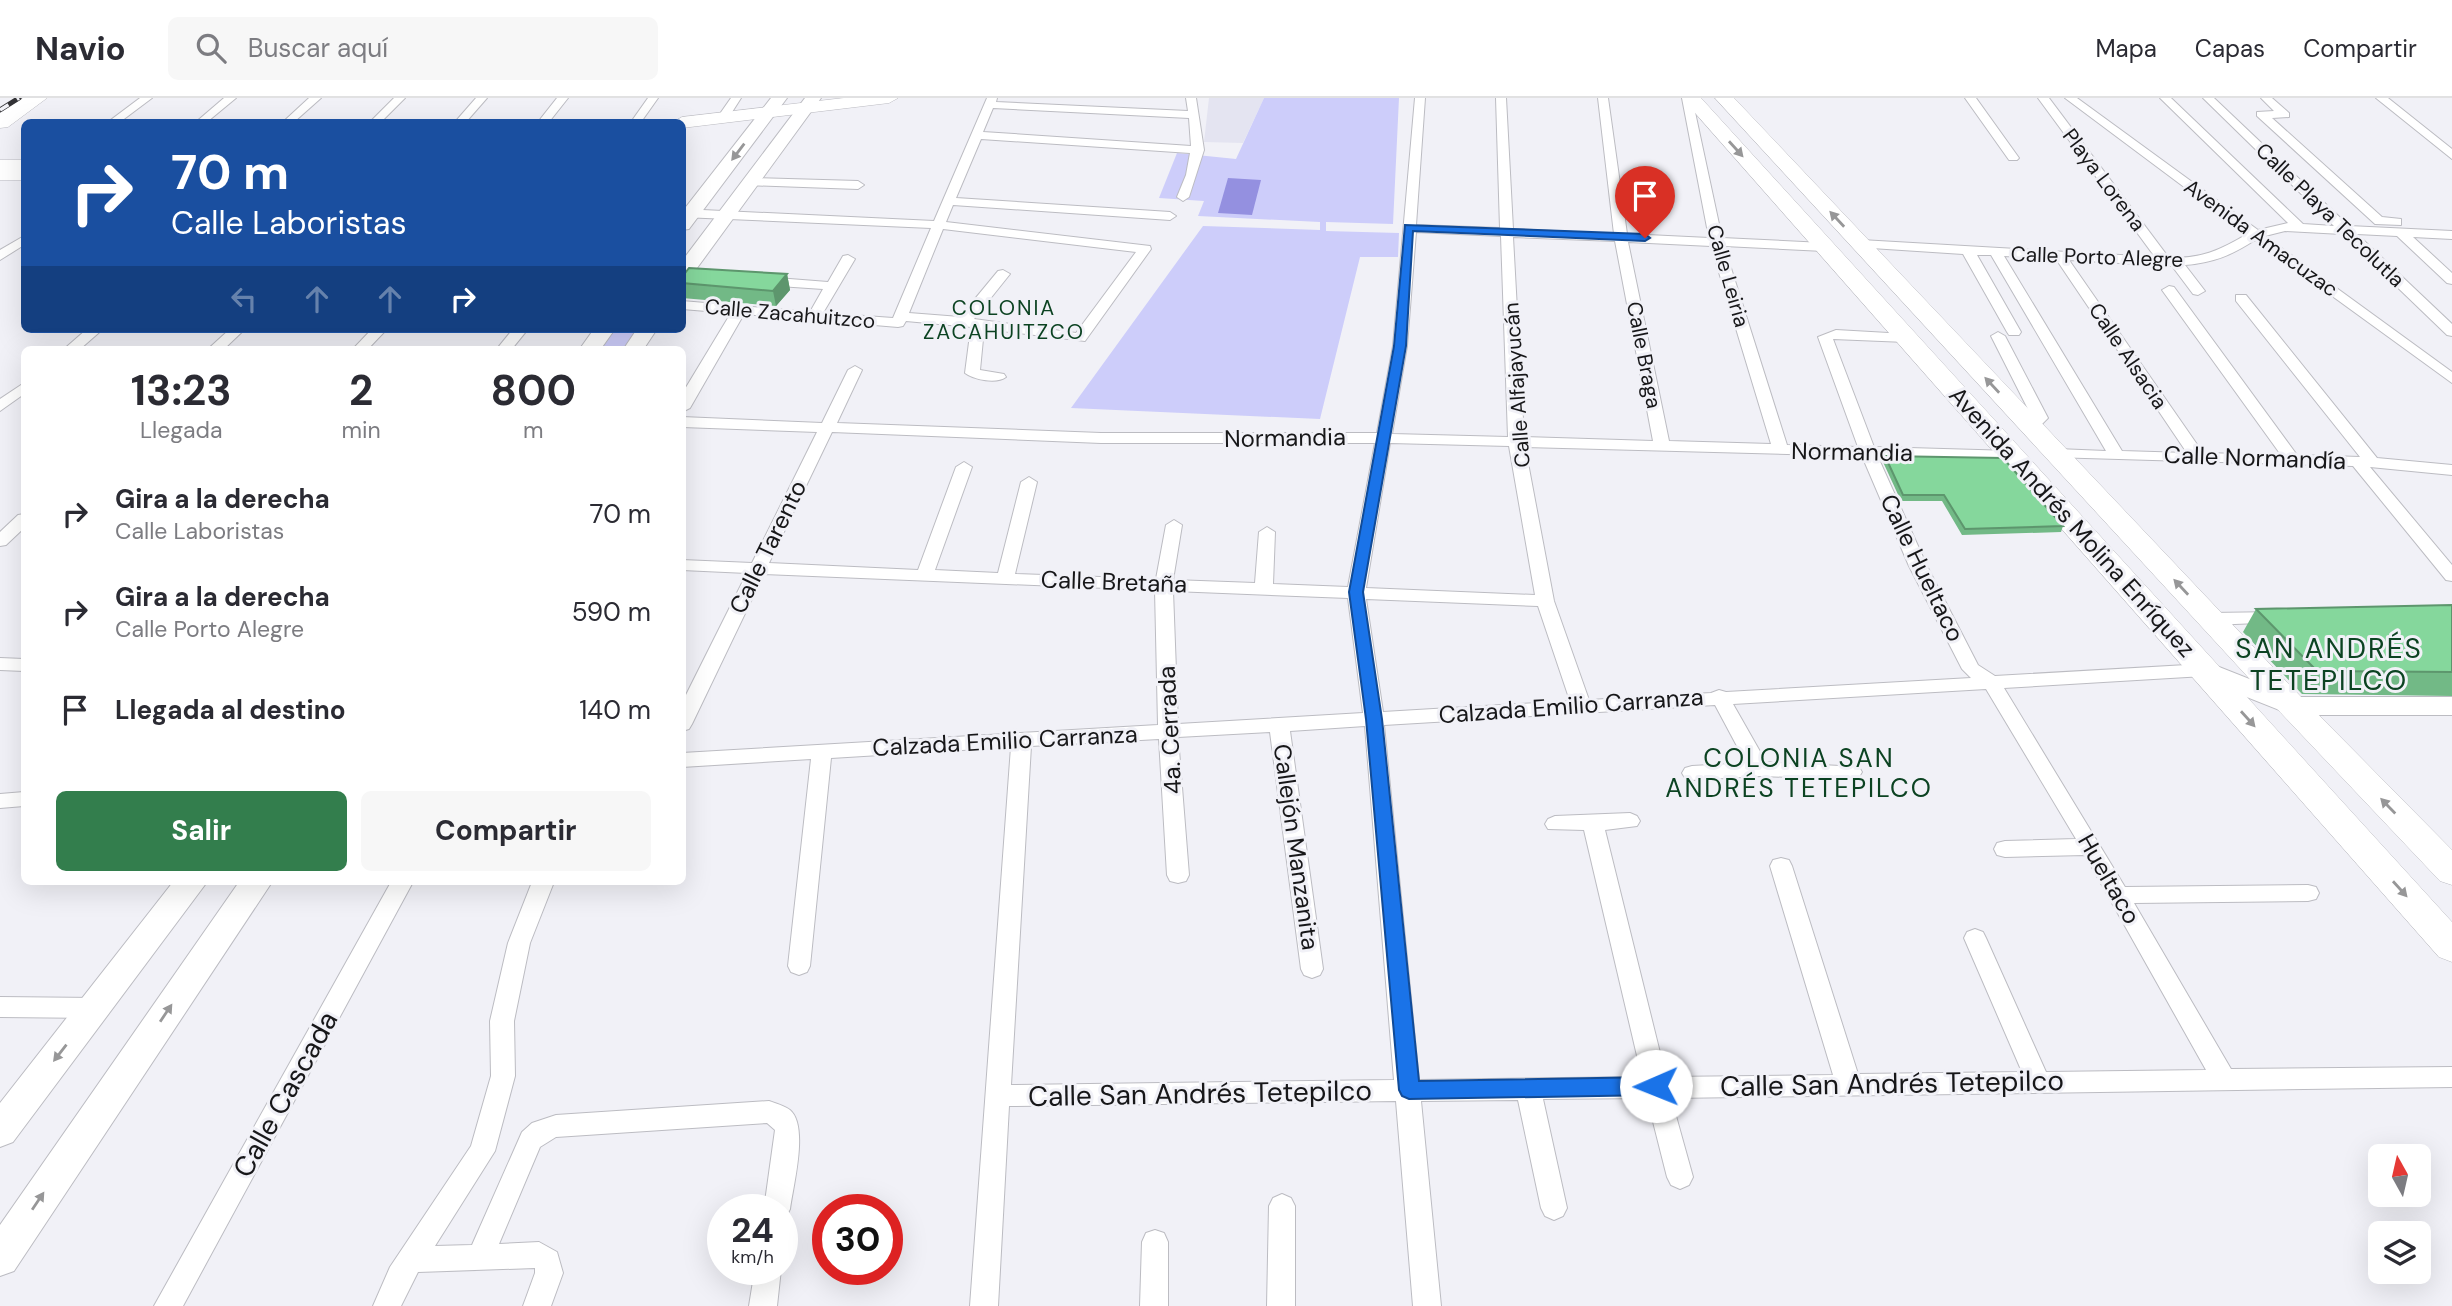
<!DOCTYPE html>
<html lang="es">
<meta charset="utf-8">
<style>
:root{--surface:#fff;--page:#f7f7f7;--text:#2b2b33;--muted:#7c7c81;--line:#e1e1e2;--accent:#337e4d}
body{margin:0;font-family:"DM Sans",sans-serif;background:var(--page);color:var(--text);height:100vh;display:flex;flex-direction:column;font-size:26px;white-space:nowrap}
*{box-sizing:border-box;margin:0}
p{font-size:23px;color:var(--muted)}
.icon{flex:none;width:38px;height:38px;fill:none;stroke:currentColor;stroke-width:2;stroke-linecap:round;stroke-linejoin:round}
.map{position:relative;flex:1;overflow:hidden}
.side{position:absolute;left:21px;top:248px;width:665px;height:539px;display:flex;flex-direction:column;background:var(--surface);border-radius:10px;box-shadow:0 7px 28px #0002}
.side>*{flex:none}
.hud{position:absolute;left:21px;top:21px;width:665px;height:214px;border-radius:10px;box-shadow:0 7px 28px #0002;background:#1a4fa0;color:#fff;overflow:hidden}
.needle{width:46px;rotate:352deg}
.fabs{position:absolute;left:2368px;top:1046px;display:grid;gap:14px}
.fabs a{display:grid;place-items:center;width:63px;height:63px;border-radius:10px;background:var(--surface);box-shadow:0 7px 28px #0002;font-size:35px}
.speed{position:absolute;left:707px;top:1096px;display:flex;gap:14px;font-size:35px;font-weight:700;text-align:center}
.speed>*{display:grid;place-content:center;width:91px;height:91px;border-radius:50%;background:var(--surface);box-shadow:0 7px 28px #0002;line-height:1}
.speed small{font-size:18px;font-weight:400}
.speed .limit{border:10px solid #d22;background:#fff;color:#111}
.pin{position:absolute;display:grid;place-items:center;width:60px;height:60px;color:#fff;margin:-72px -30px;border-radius:50% 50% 50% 0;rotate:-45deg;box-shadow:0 0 7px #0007}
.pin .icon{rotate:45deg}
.me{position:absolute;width:77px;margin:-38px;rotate:269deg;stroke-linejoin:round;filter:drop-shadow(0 0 5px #0008)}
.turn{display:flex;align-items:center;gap:24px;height:147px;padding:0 35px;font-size:32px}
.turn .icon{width:91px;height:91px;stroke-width:2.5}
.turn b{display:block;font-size:49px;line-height:60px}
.lanes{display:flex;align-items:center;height:66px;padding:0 35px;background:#0003;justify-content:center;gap:35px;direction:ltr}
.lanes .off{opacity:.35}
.eta{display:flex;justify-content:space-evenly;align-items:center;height:119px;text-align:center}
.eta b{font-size:42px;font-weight:700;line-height:49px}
.cta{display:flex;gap:14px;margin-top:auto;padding:14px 35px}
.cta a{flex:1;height:80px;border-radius:10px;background:var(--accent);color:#fff;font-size:28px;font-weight:700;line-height:80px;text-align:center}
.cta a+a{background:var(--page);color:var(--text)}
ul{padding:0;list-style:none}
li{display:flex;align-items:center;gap:21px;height:98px;padding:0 35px}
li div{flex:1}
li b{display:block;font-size:26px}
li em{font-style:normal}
header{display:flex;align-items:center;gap:42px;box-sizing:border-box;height:98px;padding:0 35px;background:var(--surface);border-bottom:2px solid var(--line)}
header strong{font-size:33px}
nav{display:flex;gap:38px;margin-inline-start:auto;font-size:24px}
.search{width:490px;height:63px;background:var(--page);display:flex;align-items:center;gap:18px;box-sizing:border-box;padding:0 24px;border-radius:10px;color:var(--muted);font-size:26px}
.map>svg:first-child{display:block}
.built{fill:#e4e4f1}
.green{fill:#cdcdfa}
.water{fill:#9490e0}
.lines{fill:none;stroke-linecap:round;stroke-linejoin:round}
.street-casing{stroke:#bcbcc2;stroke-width:2}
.secondary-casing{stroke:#bcbcc2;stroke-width:2}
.primary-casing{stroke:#bcbcc2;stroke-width:1}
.highway-casing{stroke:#bcbcc2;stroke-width:1}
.street{fill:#fff;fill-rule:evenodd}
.secondary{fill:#fff;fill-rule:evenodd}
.primary{fill:#fff;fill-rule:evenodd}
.highway{fill:#fff;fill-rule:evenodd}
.rail-casing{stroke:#323235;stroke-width:5}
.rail{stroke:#f1f1f7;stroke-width:3.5;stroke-dasharray:10;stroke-linecap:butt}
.wall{fill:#72b986}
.shaded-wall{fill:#5d966d}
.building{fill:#85d79c;stroke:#5d966d;stroke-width:2}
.oneway{fill:#979798}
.route{fill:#1a73e8;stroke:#114b97;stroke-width:2}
.labels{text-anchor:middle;stroke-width:6;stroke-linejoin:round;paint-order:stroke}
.far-street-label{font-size:21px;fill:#171719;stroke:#f1f1f7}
.far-neighbourhood-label{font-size:21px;letter-spacing:2px;fill:#0c4322;stroke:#f1f1f7}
.street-label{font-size:24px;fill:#171719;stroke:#f1f1f7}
.neighbourhood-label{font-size:26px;letter-spacing:2px;fill:#0c4322;stroke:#f1f1f7}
.quarter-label{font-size:28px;letter-spacing:2px;fill:#0c4322;stroke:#f1f1f7}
.near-street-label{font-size:28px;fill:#171719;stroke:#f1f1f7}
</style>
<header>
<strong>Navio</strong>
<div class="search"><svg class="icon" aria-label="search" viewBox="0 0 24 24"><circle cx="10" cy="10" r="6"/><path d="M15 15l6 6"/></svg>Buscar aquí</div>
<nav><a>Mapa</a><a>Capas</a><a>Compartir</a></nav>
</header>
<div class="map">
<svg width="2452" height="1208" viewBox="0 0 2452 1208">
<rect width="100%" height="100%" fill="#f1f1f7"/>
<!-- built -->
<path class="built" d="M1209,0H1264L1243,45L1204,44Z"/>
<!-- green -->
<path class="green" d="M1264,0H1399L1393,126L1326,124V133L1399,135L1398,159H1360L1320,321L1071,310L1203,128L1320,132V124L1198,118L1204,103L1159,100L1177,55L1236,61Z
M616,231H639L624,252H600Z"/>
<!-- water -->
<path class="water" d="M1228,80L1261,82L1252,117L1218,115Z"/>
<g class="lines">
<defs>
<path id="street" d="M140,0H152L120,24H108Z
M224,0H236L207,24H196Z
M309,0H321L294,24H283Z
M394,0H405L381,24H370Z
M476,0H487L466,24H455Z
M557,0H568L549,24H538Z
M648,0H658L641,24H631Z
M731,0H741L727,22H719L717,20Z
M987,0H997L996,4L1188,13L1186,0H1196L1204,52L1189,99L1183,103L1177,99L1186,77L1190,55L981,41L956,100L1170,114L1176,118L1170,122L953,107L946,124L1150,148L1151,151L1085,243L984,231L980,272L1004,276L1006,279C997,286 974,282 965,275L971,229L906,223L903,228L898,229L744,216L690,310L682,314V296L731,215L682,211V203L810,214L823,191L764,187L757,183L764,179L828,184L843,158L848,157L855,161L823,215L893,220L931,130L682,119V111L934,123ZM993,10L1189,20L1191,48L983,34ZM943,131L1136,154L1076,235L974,221L1010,176L1003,172L998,173L960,219L909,215Z
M1415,0H1425L1416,127L1500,130L1496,0H1506L1513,131L1614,136L1598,0H1608L1627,136L1709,140L1682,0H1692L1722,140L1824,145L1830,149L1824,153L1724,148L1787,347L1858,349L1818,239L1836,232L1906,236L1913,240L1906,244L1833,241L1874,349L2013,353L2021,358L2013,363L1878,359L1927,468L1978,567L1995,578L2204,566L2211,568L2213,572L2211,576L2204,578L2004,590L2125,789L2308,787L2316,789L2319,795L2316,801L2308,803L2134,805L2231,971L2452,969V989L1671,1000L1693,1079L1689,1087L1680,1091L1671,1087L1667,1079L1647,1000L1543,1001L1567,1110L1563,1118L1554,1122L1545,1118L1541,1110L1518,1002L1421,1003L1441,1208H1413L1396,1003L1009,1008L998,1208H970L1011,649L831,660L810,868L807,874L799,877L791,874L788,868L811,661L682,669V655L1158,627L1155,492L764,476L692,626L689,631L682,633V605L747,475L682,472V462L752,465L817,334L682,329V319L822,325L848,272L855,268L862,272L837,325L1101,335H1377L1393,248ZM1416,134L1501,138L1508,339L1392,336L1407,248ZM1513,139L1615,143L1653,343L1524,339ZM1628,144L1711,148L1771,346L1669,343ZM832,334L1101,345H1375L1348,489L1273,486L1275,434L1267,429L1259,434L1255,485L1173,482L1182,427L1174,422L1166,427L1156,481L1015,476L1037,384L1029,379L1021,384L998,475L935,472L972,369L964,364L956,369L918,472L769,465ZM1390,345L1509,348L1535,497L1366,490ZM1525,349L1862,358L1909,468L1962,571L1971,580L1726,594L1719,592L1711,595L1589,602L1554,503ZM1173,493L1348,500L1363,615L1178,626ZM1366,501L1538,508L1570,603L1383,614ZM1986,591L2076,741L2005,743L1997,745L1994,751L1997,757L2005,759L2085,757L2206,972L2046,974L1986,840L1983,834L1975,831L1967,834L1964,840L2022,974L1858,976L1792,768L1789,762L1781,760L1773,762L1770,768L1833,977L1666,979L1605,732L1637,728L1640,723L1637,718L1630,715L1555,718L1548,721L1545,726L1548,731L1584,732L1642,979L1419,982L1384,627L1715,607L1746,665L1692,668L1685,670L1682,675L1685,680L1692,682L1760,678L1852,681L1859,679L1862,674L1859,669L1766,664L1733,606ZM1365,628L1394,982L1011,987L1031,648L1159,641L1167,777L1170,783L1178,785L1186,783L1189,777L1178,639L1270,634L1301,871L1304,877L1312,880L1320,877L1323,871L1290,633Z
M1965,0H1976L2019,60L2017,62H2009Z
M2038,0H2049L2169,160C2200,161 2221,152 2247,136L2065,0H2077L2258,132L2288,125L2160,0H2171L2303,126L2334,128L2203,0H2214L2349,128L2452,133V141L2413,139L2452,175V186L2447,185L2397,138L2357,136L2452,226V238L2447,237L2342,136L2285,133L2265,138L2452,274V285L2255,142C2232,157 2213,165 2185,167L2205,193L2198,197L2193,196L2172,168L2069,162L2203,355L2281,357L2162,192L2169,188L2174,189L2297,357L2360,359L2236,203V197H2246L2377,360L2452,367V377L2370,369L2452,467V483L2446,482L2353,368L2051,359L2049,356L2057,351L2106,353L1991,157H1977L2021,234L2019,237H2009L2007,234L1963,156L1856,149V143L1861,142L2155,159ZM2004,158L2056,161L2187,355L2122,353Z
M2261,0H2272L2289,15V19L2272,20L2382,119L2401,121V127L2375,126L2257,18V14L2274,13Z
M2376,0H2388L2452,51V61Z
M750,80L858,83L864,87L858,91L746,87V81Z
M24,138V147L0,162V152Z
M87,231H103L79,252H63Z
M230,231H245L223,252H207Z
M372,231H387L367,252H352Z
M513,231H528L511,252H496Z
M1998,234L2005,238L2048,320L2036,332L2031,334L2023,329L2032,319L1991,238Z
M24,285V296L0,313V301Z
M24,416V430L6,447L0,448V434L18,417Z
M2277,514L2286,520L2283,524L2211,527L2202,521L2211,515Z
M0,560L24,561V573L0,572Z
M24,694V708L0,710V696Z
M391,784H413L183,1208H154Z
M532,784H554L530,845L514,923L515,978L495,1053L435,1148L472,1147L522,1034L532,1025L556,1017L769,1003C775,1005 785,1008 790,1012C809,1028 793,1088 790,1111L786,1119L782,1121V1111H764L775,1032L767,1025L556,1039L540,1049L499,1146L539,1144L557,1154L563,1175L551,1208H523L535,1175V1170L418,1174L401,1208H373L390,1169L471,1048L491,978L490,923L508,845Z
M0,899L96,900L104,903L108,910L104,917L96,920L0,919Z
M1282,1096L1291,1100L1295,1108V1208H1267L1269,1108L1273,1100Z
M1155,1132L1164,1135L1168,1144V1208H1140L1142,1144L1146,1135Z
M755,1171H781L777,1208H749Z"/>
<path id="secondary" d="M771,0H787L689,131L682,132V114Z
M805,0H821L689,181L682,183V163Z
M594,231H615L600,252H579Z
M637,231H657L643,252H623Z
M2204,563L2295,599H2452V617H2292L2194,578L2190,572L2194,566Z
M173,784H207L13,1044L0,1049V1005Z
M239,784H272L14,1173L0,1178V1127Z"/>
<path id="primary" d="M844,0H898L889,5L682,30V24H673L682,19Z
M1682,0H1701L2452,824V864L2439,859Z
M1715,0H1734L2303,601L2452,752V787L2440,783L2281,615Z
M0,62H24V74H0Z"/>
<path id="highway" d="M23,0H47L8,29L0,30V15Z
M0,68H24V82H0Z"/>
</defs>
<!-- street casing -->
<use href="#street" class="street-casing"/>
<!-- secondary casing -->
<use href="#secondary" class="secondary-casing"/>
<!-- primary casing -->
<use href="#primary" class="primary-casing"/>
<!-- highway casing -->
<use href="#highway" class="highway-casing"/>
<!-- street -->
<use href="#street" class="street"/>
<!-- secondary -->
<use href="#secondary" class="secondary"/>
<!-- primary -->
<use href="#primary" class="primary"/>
<!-- highway -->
<use href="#highway" class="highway"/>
<defs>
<path id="rail" d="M0,12L19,0"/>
</defs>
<!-- rail casing -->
<use href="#rail" class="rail-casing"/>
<!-- rail -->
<use href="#rail" class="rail"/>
</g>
<!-- wall -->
<path class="wall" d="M787,176L790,192L776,208L682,200V179Z
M1885,358L2063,428L2061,434L1962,437L1942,403H1901L1883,364Z
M2452,507V598L2302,596L2243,534L2256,511Z"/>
<!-- shaded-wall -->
<path class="shaded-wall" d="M787,176L790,192L776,208L773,193Z"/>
<!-- building -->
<path class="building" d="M689,170L787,176L773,193L682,185V179Z
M1885,358L2003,360L2063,428L1965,431L1944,397H1903Z
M2452,507V574L2317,573L2256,511Z"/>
<!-- one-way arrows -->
<defs><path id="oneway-solid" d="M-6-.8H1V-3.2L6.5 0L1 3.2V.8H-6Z" transform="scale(1.75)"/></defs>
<g class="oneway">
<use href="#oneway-solid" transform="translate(1736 51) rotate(48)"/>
<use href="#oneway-solid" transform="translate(738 54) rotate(127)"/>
<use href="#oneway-solid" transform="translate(1837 121) rotate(-133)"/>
<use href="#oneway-solid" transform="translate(1992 287) rotate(-133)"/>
<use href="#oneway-solid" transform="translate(2181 489) rotate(-133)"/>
<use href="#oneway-solid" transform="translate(2248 621) rotate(48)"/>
<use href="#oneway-solid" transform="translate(2388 708) rotate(-134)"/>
<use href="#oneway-solid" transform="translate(2400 791) rotate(48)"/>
<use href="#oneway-solid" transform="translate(166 915) rotate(-56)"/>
<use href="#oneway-solid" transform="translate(60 955) rotate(128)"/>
<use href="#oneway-solid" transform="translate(38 1103) rotate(-56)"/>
</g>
<!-- route -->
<path class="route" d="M1405,127L1645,136L1650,140L1645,143L1413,133L1406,248L1363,494L1382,621L1419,983L1656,979L1663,982L1666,988L1663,994L1656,997L1409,1001L1402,998L1399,992L1366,621L1349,494L1394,248Z"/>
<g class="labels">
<!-- far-street labels -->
<g class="far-street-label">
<text transform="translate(2104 82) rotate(53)" y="7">Playa Lorena</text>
<text transform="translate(2330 117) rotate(44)" y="7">Calle Playa Tecolutla</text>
<text transform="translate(2261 140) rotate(36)" y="7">Avenida Amacuzac</text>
<text transform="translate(2097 159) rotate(2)" y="7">Calle Porto Alegre</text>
<text transform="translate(1728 178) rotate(74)" y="7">Calle Leiria</text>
<text transform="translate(790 216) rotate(5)" y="7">Calle Zacahuitzco</text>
<text transform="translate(1644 257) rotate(79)" y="7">Calle Braga</text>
<text transform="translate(2128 258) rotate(56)" y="7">Calle Alsacia</text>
<text transform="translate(1517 287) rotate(-94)" y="7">Calle Alfajayucán</text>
</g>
<!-- far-neighbourhood labels -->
<g class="far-neighbourhood-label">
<text x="1004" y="217">COLONIA<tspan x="1004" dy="24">ZACAHUITZCO</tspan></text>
</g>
<!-- street labels -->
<g class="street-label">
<text transform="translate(1285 340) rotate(-1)" y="8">Normandia</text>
<text transform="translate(1852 354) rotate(1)" y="8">Normandia</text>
<text transform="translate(2255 360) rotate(2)" y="8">Calle Normandía</text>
<text transform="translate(2072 424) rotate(48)" y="8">Avenida Andrés Molina Enríquez</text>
<text transform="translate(768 449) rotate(-64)" y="8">Calle Tarento</text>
<text transform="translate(1922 470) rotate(64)" y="8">Calle Hueltaco</text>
<text transform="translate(1114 484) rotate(2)" y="8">Calle Bretaña</text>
<text transform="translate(1571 608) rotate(-4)" y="8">Calzada Emilio Carranza</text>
<text transform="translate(1170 632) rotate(-93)" y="8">4a. Cerrada</text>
<text transform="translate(1005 643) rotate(-3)" y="8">Calzada Emilio Carranza</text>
<text transform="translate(1296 749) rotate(82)" y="8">Callejón Manzanita</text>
<text transform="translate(2109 781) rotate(60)" y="8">Hueltaco</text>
</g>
<!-- neighbourhood labels -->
<g class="neighbourhood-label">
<text x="1799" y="669">COLONIA SAN<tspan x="1799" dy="30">ANDRÉS TETEPILCO</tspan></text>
</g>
<!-- quarter labels -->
<g class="quarter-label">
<text x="2329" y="560">SAN ANDRÉS<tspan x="2329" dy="32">TETEPILCO</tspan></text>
</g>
<!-- near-street labels -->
<g class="near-street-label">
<text transform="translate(1892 985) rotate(-1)" y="10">Calle San Andrés Tetepilco</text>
<text transform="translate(1200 995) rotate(-1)" y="10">Calle San Andrés Tetepilco</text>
<text transform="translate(285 996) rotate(-61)" y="10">Calle Cascada</text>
</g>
</g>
</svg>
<div class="fabs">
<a><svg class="needle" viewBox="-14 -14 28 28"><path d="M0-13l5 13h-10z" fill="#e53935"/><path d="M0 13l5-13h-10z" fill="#7c7c81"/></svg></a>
<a><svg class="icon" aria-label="layers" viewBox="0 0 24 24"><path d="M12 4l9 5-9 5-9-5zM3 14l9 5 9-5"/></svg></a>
</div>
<div class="speed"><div>24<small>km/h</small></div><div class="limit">30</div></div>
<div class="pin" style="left:1645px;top:140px;background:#d93025"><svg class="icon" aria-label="arrive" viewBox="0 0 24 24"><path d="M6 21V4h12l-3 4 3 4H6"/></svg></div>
<svg class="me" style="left:1656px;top:988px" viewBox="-20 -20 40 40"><circle r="19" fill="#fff"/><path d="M0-13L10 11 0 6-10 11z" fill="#1a73e8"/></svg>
<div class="hud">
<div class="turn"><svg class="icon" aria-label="right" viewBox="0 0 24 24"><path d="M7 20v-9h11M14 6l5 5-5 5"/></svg><div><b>70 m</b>Calle Laboristas</div></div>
<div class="lanes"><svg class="icon off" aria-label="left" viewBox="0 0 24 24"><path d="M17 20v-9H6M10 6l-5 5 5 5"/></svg><svg class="icon off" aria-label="ahead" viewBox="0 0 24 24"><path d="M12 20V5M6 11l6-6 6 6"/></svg><svg class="icon off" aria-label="ahead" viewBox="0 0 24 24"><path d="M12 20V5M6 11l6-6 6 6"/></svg><svg class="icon" aria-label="right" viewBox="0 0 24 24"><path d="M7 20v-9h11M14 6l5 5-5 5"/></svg></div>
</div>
<section class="side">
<div class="eta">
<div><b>13:23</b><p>Llegada</p></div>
<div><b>2</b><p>min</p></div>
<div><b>800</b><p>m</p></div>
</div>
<ul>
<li><svg class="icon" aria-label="right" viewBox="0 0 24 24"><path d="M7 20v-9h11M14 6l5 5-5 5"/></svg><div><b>Gira a la derecha</b><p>Calle Laboristas</p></div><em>70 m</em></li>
<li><svg class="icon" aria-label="right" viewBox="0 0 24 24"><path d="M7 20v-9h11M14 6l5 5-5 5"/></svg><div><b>Gira a la derecha</b><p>Calle Porto Alegre</p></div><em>590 m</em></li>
<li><svg class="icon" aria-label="arrive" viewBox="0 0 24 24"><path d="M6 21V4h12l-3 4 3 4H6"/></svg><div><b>Llegada al destino</b></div><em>140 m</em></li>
</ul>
<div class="cta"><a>Salir</a><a>Compartir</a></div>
</section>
</div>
